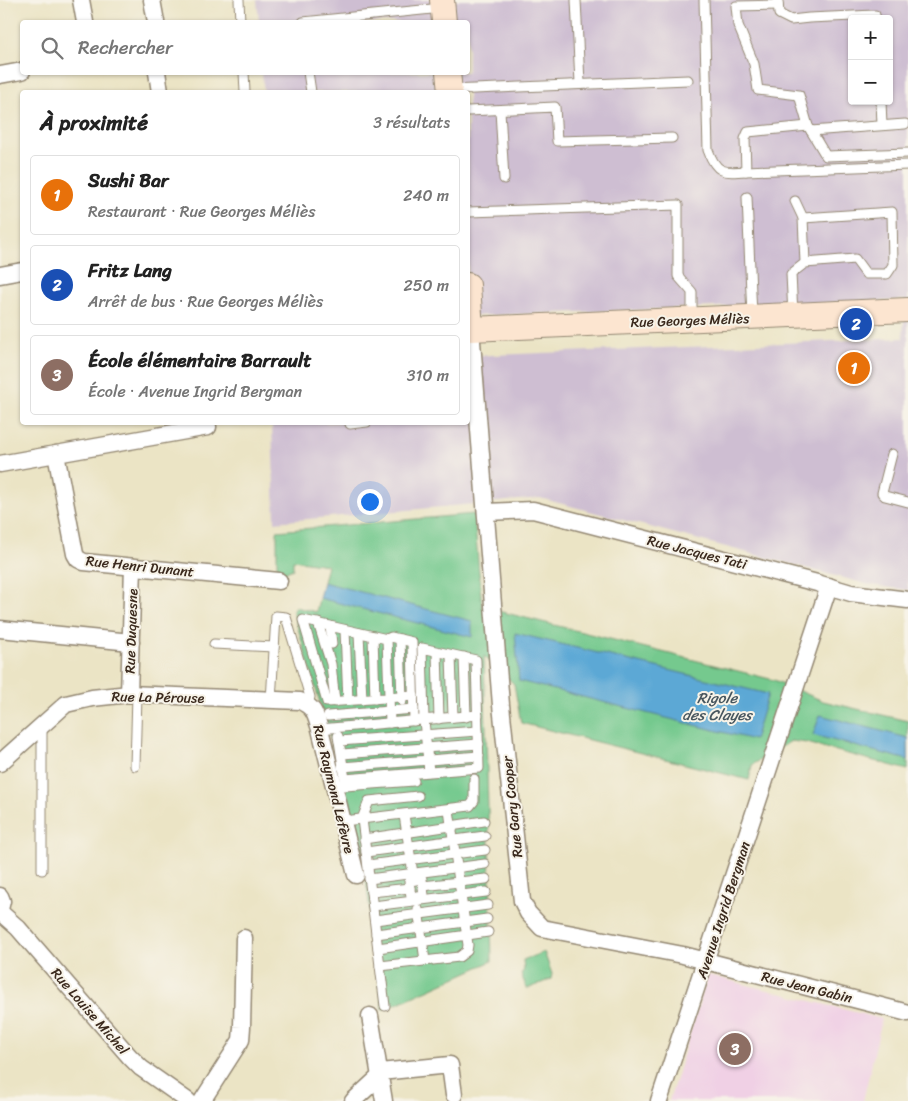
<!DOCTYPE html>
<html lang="fr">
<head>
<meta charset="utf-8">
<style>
  body { margin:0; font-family:Sriracha,sans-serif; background:#f6f6f6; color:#222 }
  .controls { position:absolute; right:15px; top:15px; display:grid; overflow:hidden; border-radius:5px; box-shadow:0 1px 4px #0004 }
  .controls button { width:45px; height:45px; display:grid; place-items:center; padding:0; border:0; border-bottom:1px solid #e0e0e0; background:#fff; color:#222; font:25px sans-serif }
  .you { position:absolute; left:369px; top:501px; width:18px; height:18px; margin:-12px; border:4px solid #fff; border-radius:50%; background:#1a73e8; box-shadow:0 0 0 8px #1a73e833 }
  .badge { display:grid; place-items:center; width:32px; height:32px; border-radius:50%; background:#ea580c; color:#fff; font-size:16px; font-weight:700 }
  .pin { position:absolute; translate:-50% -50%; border:2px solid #fff; box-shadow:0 1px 5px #0006 }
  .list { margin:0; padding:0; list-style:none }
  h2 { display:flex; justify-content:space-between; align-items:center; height:65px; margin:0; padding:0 20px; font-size:21px }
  h2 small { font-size:16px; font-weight:400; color:#767676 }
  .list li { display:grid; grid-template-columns:32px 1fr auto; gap:15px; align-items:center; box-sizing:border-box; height:80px; margin:0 10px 10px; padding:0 10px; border:1px solid #e0e0e0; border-radius:5px }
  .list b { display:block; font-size:19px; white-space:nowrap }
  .list p { margin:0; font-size:16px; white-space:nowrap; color:#767676 }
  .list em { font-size:16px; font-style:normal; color:#767676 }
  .icon { flex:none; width:28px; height:28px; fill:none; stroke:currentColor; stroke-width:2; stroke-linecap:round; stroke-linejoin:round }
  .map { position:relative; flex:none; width:908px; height:1101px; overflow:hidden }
  .search { position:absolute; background:#fff; box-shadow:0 1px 4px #0004; left:20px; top:20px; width:450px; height:55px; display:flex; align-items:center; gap:12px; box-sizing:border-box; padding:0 18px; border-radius:5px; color:#767676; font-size:19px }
  .panel { position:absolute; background:#fff; box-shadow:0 1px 4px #0004; left:20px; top:90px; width:450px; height:335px; border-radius:5px }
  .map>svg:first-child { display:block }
  .built { fill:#f0d0e5 }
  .industrial { fill:#cebed2; fill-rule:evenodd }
  .green { fill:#74c98e; stroke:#587a56 }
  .water { fill:#5ca8d5; stroke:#4c697a }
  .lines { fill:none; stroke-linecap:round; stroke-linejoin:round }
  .lane-casing { stroke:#938772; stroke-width:11 }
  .street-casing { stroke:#938772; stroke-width:19 }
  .secondary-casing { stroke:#938772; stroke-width:26 }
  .lane { stroke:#fff; stroke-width:9 }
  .street { stroke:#fff; stroke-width:16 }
  .secondary { stroke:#fce5d0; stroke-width:24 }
  .labels { text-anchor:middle; stroke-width:4; stroke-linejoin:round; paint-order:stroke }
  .street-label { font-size:14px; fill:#3b2a1e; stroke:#f7f3e8 }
  .water-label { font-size:15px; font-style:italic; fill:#47565e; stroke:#f7f3e8 }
</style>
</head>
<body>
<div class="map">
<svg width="908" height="1101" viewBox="0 0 908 1101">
  <rect width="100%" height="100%" fill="#f7f3e8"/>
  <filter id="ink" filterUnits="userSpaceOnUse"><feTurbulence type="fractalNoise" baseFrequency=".02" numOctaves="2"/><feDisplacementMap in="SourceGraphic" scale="10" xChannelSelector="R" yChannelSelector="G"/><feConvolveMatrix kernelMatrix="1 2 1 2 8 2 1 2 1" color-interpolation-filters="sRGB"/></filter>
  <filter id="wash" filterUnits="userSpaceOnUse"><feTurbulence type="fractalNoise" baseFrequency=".0096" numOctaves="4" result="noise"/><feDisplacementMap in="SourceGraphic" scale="20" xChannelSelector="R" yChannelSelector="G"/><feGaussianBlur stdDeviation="1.12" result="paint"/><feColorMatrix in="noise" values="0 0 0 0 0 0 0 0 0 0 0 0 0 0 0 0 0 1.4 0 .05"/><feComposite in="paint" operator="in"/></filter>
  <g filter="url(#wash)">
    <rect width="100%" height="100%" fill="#ebe4c5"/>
    <path class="built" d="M708 975 882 1019 863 1101H669Z"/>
    <path class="industrial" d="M257 0H908V590L870 585 540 498 275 522 272 423 468 422V356L903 338 905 300 468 316V92H264L262 73 468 72V22H259ZM852 19H889V101H852Z"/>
    <g class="green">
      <path d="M474 514 482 607 774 680 823 701 908 721V770L807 743 791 741 752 765 749 780 521 723 514 684 484 656 492 961 383 1010 363 857 353 813H348L329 734 293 611 295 607 316 612 327 565 293 560V569L277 576V531Z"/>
      <path d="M544 952 552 974 551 979 527 989 521 974 524 970 523 960Z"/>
    </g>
    <g class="water">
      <path d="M323 582 472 621V637L319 598Z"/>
      <path d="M515 633 768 694 754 740 519 681Z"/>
      <path d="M820 715 908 738V760L813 735Z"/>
    </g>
  </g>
  <g filter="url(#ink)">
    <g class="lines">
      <defs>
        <g id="lane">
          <path d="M239 0 240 22"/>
          <path d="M576 0 580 83"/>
          <path d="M704 0 708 150C716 173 723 173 746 171L908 165"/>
          <path d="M778 1 779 14 791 20 809 18 875 15 876 19"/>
          <path d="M778 5 736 6 738 25 754 64 758 90 799 95 808 126 826 156 908 153"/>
          <path d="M303 22 442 8"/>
          <path d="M244 72 245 92"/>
          <path d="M308 72 311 92"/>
          <path d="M451 90 688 80"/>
          <path d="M881 101 882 125"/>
          <path d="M500 110 504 179"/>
          <path d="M468 111 555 107 557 141 672 138"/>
          <path d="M811 131 905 124"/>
          <path d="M746 171 745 139 748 132 808 126"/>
          <path d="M747 197 752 317"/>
          <path d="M468 212 678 205V276L692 292V319"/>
          <path d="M803 218 892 212 893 265 887 274H866L855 259 805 263"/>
          <path d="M793 315 791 274 805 263 803 218 795 201"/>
          <path d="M350 424 367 422"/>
          <path d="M892 454 882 493 885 496 908 502"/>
          <path d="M318 623 331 664 335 702"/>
          <path d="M330 626 332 644"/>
          <path d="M345 630 348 701"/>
          <path d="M359 633 362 700"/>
          <path d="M373 636 375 699"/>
          <path d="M387 639 391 637 412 642 414 721"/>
          <path d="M400 639 402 701"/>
          <path d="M214 644 274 647"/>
          <path d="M437 652 439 719"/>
          <path d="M451 655 453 717"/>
          <path d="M464 657 466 717"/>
          <path d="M271 701 276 616 286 617 310 697 308 705"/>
          <path d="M328 716 414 709"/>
          <path d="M390 723 387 639 303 620 327 702C356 700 385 698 414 696"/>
          <path d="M320 729 478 715"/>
          <path d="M338 736 339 741 478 731"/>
          <path d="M339 741 345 779 479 768 476 660 422 648 424 720 429 772"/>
          <path d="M342 754 479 744"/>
          <path d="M135 766 137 695"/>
          <path d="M342 767 479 756"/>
          <path d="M345 779V786L414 781"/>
          <path d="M418 796 369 801 362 819 380 966 459 957 467 951 468 945 449 810"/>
          <path d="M404 815 414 880"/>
          <path d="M344 821 470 806 474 801V779"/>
          <path d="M364 839 484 821"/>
          <path d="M366 852 485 836"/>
          <path d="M368 865 485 850"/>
          <path d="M42 870V724"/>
          <path d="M369 879 485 864"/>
          <path d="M422 879 424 895 411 897 409 881Z"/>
          <path d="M423 886 486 879"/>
          <path d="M371 892 410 888"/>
          <path d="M373 906 486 892"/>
          <path d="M418 909 425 961"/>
          <path d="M375 920 488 905"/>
          <path d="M376 934 487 919"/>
          <path d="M378 948 488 932"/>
          <path d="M380 966 385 1006"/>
        </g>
        <g id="street">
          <path d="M81 0 85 22"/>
          <path d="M152 0 156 22"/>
          <path d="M157 72 160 92"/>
          <path d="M0 75 22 71"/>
          <path d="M0 275 22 271"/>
          <path d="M471 329 501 705 522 901 528 913 542 928 683 955 908 1013"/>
          <path d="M56 454 75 554 78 559 84 562 279 581"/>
          <path d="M0 464 208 427 207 422"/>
          <path d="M486 512 533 510 817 583 851 593 908 600"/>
          <path d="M0 629 131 642"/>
          <path d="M129 694 133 567"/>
          <path d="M0 763 66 704 92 698 129 694 300 701C315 708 315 714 320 729L356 875"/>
          <path d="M0 896 2 901 0 909"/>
          <path d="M0 912 18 928 130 1057 141 1068 188 1101"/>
          <path d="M370 1016 384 1101"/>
          <path d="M380 1072 450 1065 454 1095"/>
          <path d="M202 1101 241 1040 242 1027 244 938"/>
          <path d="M353 1101 380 1076"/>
          <path d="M659 1101 829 586"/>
        </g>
        <g id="secondary">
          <path d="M442 0 444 22"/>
          <path d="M448 72 450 92"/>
          <path d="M468 285 471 329 908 310"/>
        </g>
      </defs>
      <use href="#lane" class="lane-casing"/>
      <use href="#street" class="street-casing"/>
      <use href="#secondary" class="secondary-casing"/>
      <use href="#lane" class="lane"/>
      <use href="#street" class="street"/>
      <use href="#secondary" class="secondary"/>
    </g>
  </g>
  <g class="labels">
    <g class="street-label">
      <text transform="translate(690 320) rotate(-2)" y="5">Rue Georges Méliès</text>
      <text transform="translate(697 552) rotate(14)" y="5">Rue Jacques Tati</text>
      <text transform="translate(140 566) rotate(6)" y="5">Rue Henri Dunant</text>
      <text transform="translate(131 631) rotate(-88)" y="5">Rue Duquesne</text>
      <text transform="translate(158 697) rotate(1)" y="5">Rue La Pérouse</text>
      <text transform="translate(334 789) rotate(76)" y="5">Rue Raymond Lefèvre</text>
      <text transform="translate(512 807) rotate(-96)" y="5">Rue Gary Cooper</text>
      <text transform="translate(723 910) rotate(-72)" y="5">Avenue Ingrid Bergman</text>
      <text transform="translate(807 987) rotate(14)" y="5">Rue Jean Gabin</text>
      <text transform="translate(90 1011) rotate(49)" y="5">Rue Louise Michel</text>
    </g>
    <g class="water-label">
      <text x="717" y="703">Rigole<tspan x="717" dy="17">des Clayes</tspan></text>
    </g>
  </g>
</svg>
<div class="controls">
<button>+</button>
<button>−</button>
</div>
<div class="you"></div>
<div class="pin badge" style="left:854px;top:368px;background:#e8710a">1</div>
<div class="pin badge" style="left:856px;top:324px;background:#1a4fb4">2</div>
<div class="pin badge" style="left:735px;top:1049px;background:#8d6e63">3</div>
<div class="search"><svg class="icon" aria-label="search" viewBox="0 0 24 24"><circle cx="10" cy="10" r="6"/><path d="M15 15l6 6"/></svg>Rechercher</div>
<section class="panel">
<h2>À proximité<small>3 résultats</small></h2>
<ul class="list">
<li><span class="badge" style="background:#e8710a">1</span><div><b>Sushi Bar</b><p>Restaurant · Rue Georges Méliès</p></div><em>240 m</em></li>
<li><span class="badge" style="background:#1a4fb4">2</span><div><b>Fritz Lang</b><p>Arrêt de bus · Rue Georges Méliès</p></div><em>250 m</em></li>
<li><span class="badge" style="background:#8d6e63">3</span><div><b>École élémentaire Barrault</b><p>École · Avenue Ingrid Bergman</p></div><em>310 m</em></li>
</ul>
</section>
</div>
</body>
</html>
